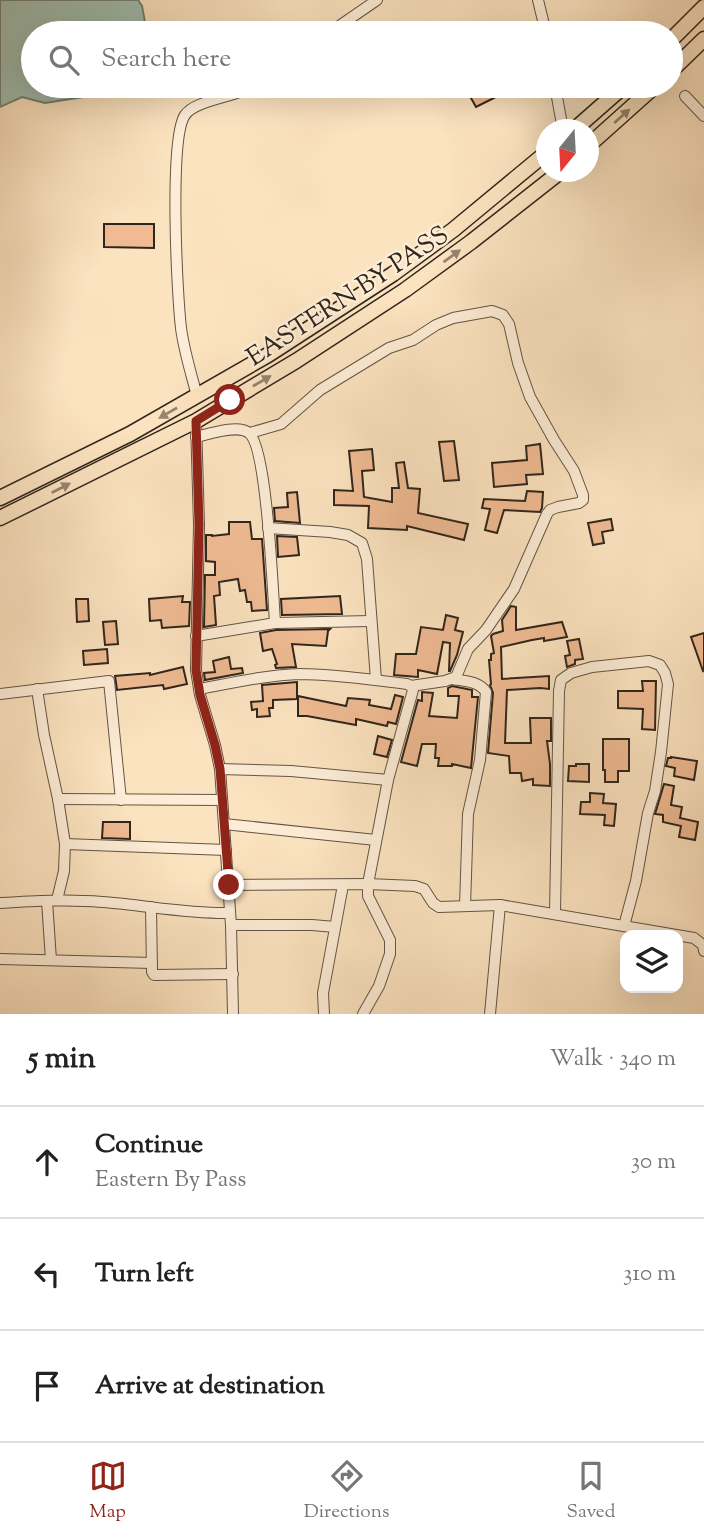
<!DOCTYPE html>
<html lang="en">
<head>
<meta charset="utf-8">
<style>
  body { margin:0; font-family:"Sorts Mill Goudy",serif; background:#f6f6f6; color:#222 }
  .controls { position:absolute; right:21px; bottom:21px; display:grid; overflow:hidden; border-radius:14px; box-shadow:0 7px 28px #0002 }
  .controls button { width:63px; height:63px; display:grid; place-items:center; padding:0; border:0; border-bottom:2px solid #e0e0e0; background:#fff; color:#222; font:35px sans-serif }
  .compass { position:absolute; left:536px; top:119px; width:63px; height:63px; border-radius:50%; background:#fff; box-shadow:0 7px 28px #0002; rotate:198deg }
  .stop { position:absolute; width:21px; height:21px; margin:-16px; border:5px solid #8f2418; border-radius:50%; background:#fff }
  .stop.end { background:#8f2418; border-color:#fff; box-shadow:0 2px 7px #0008 }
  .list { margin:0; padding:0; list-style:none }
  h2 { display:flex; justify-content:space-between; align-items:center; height:91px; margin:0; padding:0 28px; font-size:30px }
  h2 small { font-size:23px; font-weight:400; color:#767676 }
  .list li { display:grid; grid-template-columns:46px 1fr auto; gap:21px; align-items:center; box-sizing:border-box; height:112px; padding:0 28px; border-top:2px solid #e0e0e0 }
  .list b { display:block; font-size:26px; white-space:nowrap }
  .list p { margin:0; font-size:23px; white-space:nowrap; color:#767676 }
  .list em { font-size:23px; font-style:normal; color:#767676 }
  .icon { flex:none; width:38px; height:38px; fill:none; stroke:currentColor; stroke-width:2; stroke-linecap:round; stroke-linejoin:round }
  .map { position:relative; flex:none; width:704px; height:1014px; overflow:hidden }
  .search { position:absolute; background:#fff; box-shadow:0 7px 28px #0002; left:21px; right:21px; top:21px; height:77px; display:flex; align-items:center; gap:18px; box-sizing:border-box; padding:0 24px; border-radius:38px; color:#767676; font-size:26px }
  .sheet { height:427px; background:#fff }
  nav { display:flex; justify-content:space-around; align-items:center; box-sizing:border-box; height:98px; border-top:2px solid #e0e0e0; background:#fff; font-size:19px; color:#767676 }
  nav a { display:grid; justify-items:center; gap:4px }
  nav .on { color:#8f2418 }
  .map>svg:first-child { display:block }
  .water { fill:#a0beaf; stroke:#738174; stroke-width:2 }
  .building { fill:#f0bb93; stroke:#30251c; stroke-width:2 }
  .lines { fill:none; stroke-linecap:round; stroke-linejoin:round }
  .street-casing { stroke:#635445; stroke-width:12 }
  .primary-casing { stroke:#30251c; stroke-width:17 }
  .street { stroke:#fdedd6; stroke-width:10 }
  .primary { stroke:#fce3c0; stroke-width:14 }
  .oneway { fill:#96846e }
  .route { stroke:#8f2418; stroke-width:9 }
  .labels { text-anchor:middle; stroke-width:5; stroke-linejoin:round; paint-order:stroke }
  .street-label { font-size:26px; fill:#30251c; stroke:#fdedd6 }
</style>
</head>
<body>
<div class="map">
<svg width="704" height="1014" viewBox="0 0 704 1014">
  <rect width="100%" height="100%" fill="#fce3c0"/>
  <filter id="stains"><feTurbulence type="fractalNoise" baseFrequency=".00286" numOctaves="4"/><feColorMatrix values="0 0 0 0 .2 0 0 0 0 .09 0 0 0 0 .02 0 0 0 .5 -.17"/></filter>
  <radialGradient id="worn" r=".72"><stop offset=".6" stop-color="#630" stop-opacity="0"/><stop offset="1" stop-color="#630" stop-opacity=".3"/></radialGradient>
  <path class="water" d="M0 0H138L142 6 147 33H33V86H112L96 95 45 103 22 97 0 107Z"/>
  <g class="building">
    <path d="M477 86H488L494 98 476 107 467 91Z"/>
    <path d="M104 224H154V248L104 247Z"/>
    <path d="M454 441 459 480 444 481 439 442Z"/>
    <path d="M540 444 543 474 526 475 527 484 494 487 492 463 527 460 526 446Z"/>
    <path d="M372 449 374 470 362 471 364 497 392 502V488H399L396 463 404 462 408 488 420 489 418 513 468 524 464 540 407 526V530L368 528 369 506 334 505V490L353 491 349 451Z"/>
    <path d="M527 491 543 492 542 508 540 512 504 510 497 533 485 530 490 509 482 508 484 499 525 501Z"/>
    <path d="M297 492 300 523 275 521 274 508 288 507 287 493Z"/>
    <path d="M611 519 613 530 602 532 604 543 593 545 588 523Z"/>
    <path d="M229 522H250L252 539H262L267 610 252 611 251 602H247L245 590 240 591 238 579 219 582 220 595 214 596 216 625 204 627 205 575H215V562L206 561V535H212V536L229 534Z"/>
    <path d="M277 536 297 537 299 555 278 557Z"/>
    <path d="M183 596 182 602H190L189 626 162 628 161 620 150 621 149 599Z"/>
    <path d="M340 596 342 614 282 615 281 599Z"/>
    <path d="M76 599H88L89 621 77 622Z"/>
    <path d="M511 606 516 607V630L562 622 567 637 544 641V638L532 640 501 647 502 679 549 676V689L540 688 507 690 505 743H531L530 718H551V741H547L550 764V786L533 785V779L522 781 521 773H510L509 756 488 753 493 693 490 685 491 684 489 660H491V654L494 653 491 636 493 634 503 631 502 620Z"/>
    <path d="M446 615 458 618 455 630 463 632 457 655 450 671H449L450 643 443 642 437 674 418 670V677L394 675 396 654H416L421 627 443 630Z"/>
    <path d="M116 621 118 644 105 645 103 622Z"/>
    <path d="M330 629 328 631 326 646 292 644 296 667 276 668 275 665 277 664 272 649 263 651 260 633 276 630Z"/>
    <path d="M704 633V670L703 671 691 637Z"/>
    <path d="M579 639 583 659 575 660V664L567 667 565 656 570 655 567 641Z"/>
    <path d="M107 649 108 663 84 665 83 651Z"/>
    <path d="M229 657 231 669 242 668 243 673 205 680 204 673 215 672 213 661Z"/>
    <path d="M183 667 187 684 164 689 163 685 117 690 115 676 150 673V675Z"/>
    <path d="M642 681H656L655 730 642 729 643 709 618 708V691H643Z"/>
    <path d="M297 682V699L273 700V708H269L270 716 257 717V709L252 710 251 702 263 701 262 685Z"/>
    <path d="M452 686 472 690V697H478L471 768 452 764V766H438L439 758H435L436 744H422L417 766 401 762 418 700 422 701V692L433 693 429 716 457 718 459 696H448V688Z"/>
    <path d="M395 695 403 697 396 724 388 722 387 726 356 719V725L307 716H298V696L346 706 348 698 360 699 370 700 369 705 391 709Z"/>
    <path d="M378 736 392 740 387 757 374 754Z"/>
    <path d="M603 739H629V771H618V782H605V770H603Z"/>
    <path d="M671 757 697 761 694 780 674 776 675 768 666 766 668 758H671Z"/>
    <path d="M576 764H589V782L568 781 569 766H576Z"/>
    <path d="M664 784 674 786 671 805 682 807 680 818 698 822 695 840 679 837 681 826 663 822V815L655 814Z"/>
    <path d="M590 793 604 794 603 803 616 804 614 826 604 825 605 815 580 814 581 802H590Z"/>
    <path d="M103 822H130V839L102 838Z"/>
  </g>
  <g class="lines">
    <defs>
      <g id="street">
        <path d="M538 0 546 33"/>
        <path d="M329 33 377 0"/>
        <path d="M555 86 563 130"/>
        <path d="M685 96 704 116"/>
        <path d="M197 396C191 373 184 351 181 328 177 294 169 138 185 115 195 100 236 97 253 86"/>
        <path d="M196 421 199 525 196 670 200 695 215 745 220 769 231 925 233 1014"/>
        <path d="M250 433 281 424 320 390 389 348 413 340 436 325 453 318 492 311 503 315 509 324 518 363 530 397 554 440 574 471 583 495V500L579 503 558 507 550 510 547 514 514 589 486 630 468 649 456 677 445 681 411 686"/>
        <path d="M196 437C209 434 238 424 249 433 267 447 273 593 275 623"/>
        <path d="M268 528 330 532 348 535 362 543 367 559 376 680"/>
        <path d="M196 636 275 623 371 621"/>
        <path d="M452 679C464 681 479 681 486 692L480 760 468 814 465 906"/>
        <path d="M37 689 44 735 58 799 65 844 64 871 57 900"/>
        <path d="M199 689C232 683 266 675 300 674 336 674 372 680 407 684L411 686 413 690 388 780 368 884V896L390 940V954L379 986 363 1014"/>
        <path d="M0 694 109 681 121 800"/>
        <path d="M220 769 291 771 388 780"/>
        <path d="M58 799 222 800"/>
        <path d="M224 824 376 840"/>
        <path d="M65 844 226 850"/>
        <path d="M229 885 368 884 415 886 424 889 433 903 439 907 500 905 694 938 703 945 704 951"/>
        <path d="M47 901 51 960"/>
        <path d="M0 903C34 901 68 899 102 902 145 905 187 914 230 913"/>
        <path d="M151 907 152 972 154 975 233 974"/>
        <path d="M555 913 559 691 561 680 571 673 592 667 649 661 660 665 665 673 668 684 661 752 655 791 648 813 636 881 624 926"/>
        <path d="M231 925H312L335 927"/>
        <path d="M0 959 152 963"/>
        <path d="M324 1014 323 993 343 885"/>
        <path d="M490 1014 500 905"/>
      </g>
      <g id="primary">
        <path d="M671 40 704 7"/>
        <path d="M671 71 704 39"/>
        <path d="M574 130 624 86"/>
        <path d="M588 146 655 86"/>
        <path d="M0 498 130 434 268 355 393 274 453 230 546 153"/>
        <path d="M0 518 196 421 296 361 405 290 471 242 560 172"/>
      </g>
    </defs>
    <use href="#street" class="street-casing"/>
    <use href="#primary" class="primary-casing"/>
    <use href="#street" class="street"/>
    <use href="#primary" class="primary"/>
  </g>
  <defs><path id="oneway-solid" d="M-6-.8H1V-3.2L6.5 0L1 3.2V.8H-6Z" transform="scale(1.75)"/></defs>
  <g class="oneway">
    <use href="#oneway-solid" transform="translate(622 116) rotate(-42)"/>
    <use href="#oneway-solid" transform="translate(452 256) rotate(-36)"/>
    <use href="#oneway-solid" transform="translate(262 381) rotate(-30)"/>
    <use href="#oneway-solid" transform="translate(168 413) rotate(150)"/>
    <use href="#oneway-solid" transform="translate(61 488) rotate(-27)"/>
  </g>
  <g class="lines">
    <path class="route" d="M229 885 220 769 215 745 200 695 196 670 199 525 196 421 230 400"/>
  </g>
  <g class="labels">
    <g class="street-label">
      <text transform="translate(347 295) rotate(-33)" y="9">EASTERN BY PASS</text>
    </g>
  </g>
  <rect width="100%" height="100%" filter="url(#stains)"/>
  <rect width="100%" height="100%" fill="url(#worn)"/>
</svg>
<div class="controls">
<button><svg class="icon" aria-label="layers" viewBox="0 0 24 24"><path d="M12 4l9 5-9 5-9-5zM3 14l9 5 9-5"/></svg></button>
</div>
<svg class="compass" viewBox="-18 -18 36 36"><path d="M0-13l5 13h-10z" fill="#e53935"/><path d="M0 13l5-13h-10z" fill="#767676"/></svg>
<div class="stop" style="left:230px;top:400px"></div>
<div class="stop end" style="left:229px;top:885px"></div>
<div class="search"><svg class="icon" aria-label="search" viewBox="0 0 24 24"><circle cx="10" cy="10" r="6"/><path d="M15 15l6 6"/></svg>Search here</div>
</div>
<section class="sheet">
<h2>5 min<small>Walk · 340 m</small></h2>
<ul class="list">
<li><svg class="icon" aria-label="ahead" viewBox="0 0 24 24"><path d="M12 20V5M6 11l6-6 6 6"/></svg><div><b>Continue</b><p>Eastern By Pass</p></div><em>30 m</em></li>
<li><svg class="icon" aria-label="left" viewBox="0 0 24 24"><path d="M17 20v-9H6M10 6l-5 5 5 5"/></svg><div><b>Turn left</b></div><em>310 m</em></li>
<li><svg class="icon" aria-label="arrive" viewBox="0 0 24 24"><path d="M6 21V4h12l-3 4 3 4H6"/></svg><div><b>Arrive at destination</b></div></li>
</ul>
</section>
<nav>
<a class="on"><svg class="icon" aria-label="map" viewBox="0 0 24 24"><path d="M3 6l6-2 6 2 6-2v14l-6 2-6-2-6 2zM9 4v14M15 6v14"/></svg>Map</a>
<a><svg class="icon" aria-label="directions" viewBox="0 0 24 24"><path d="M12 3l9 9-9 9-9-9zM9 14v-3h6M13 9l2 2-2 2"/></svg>Directions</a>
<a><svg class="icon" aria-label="saved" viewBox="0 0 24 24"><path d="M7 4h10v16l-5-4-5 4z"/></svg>Saved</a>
</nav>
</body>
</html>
